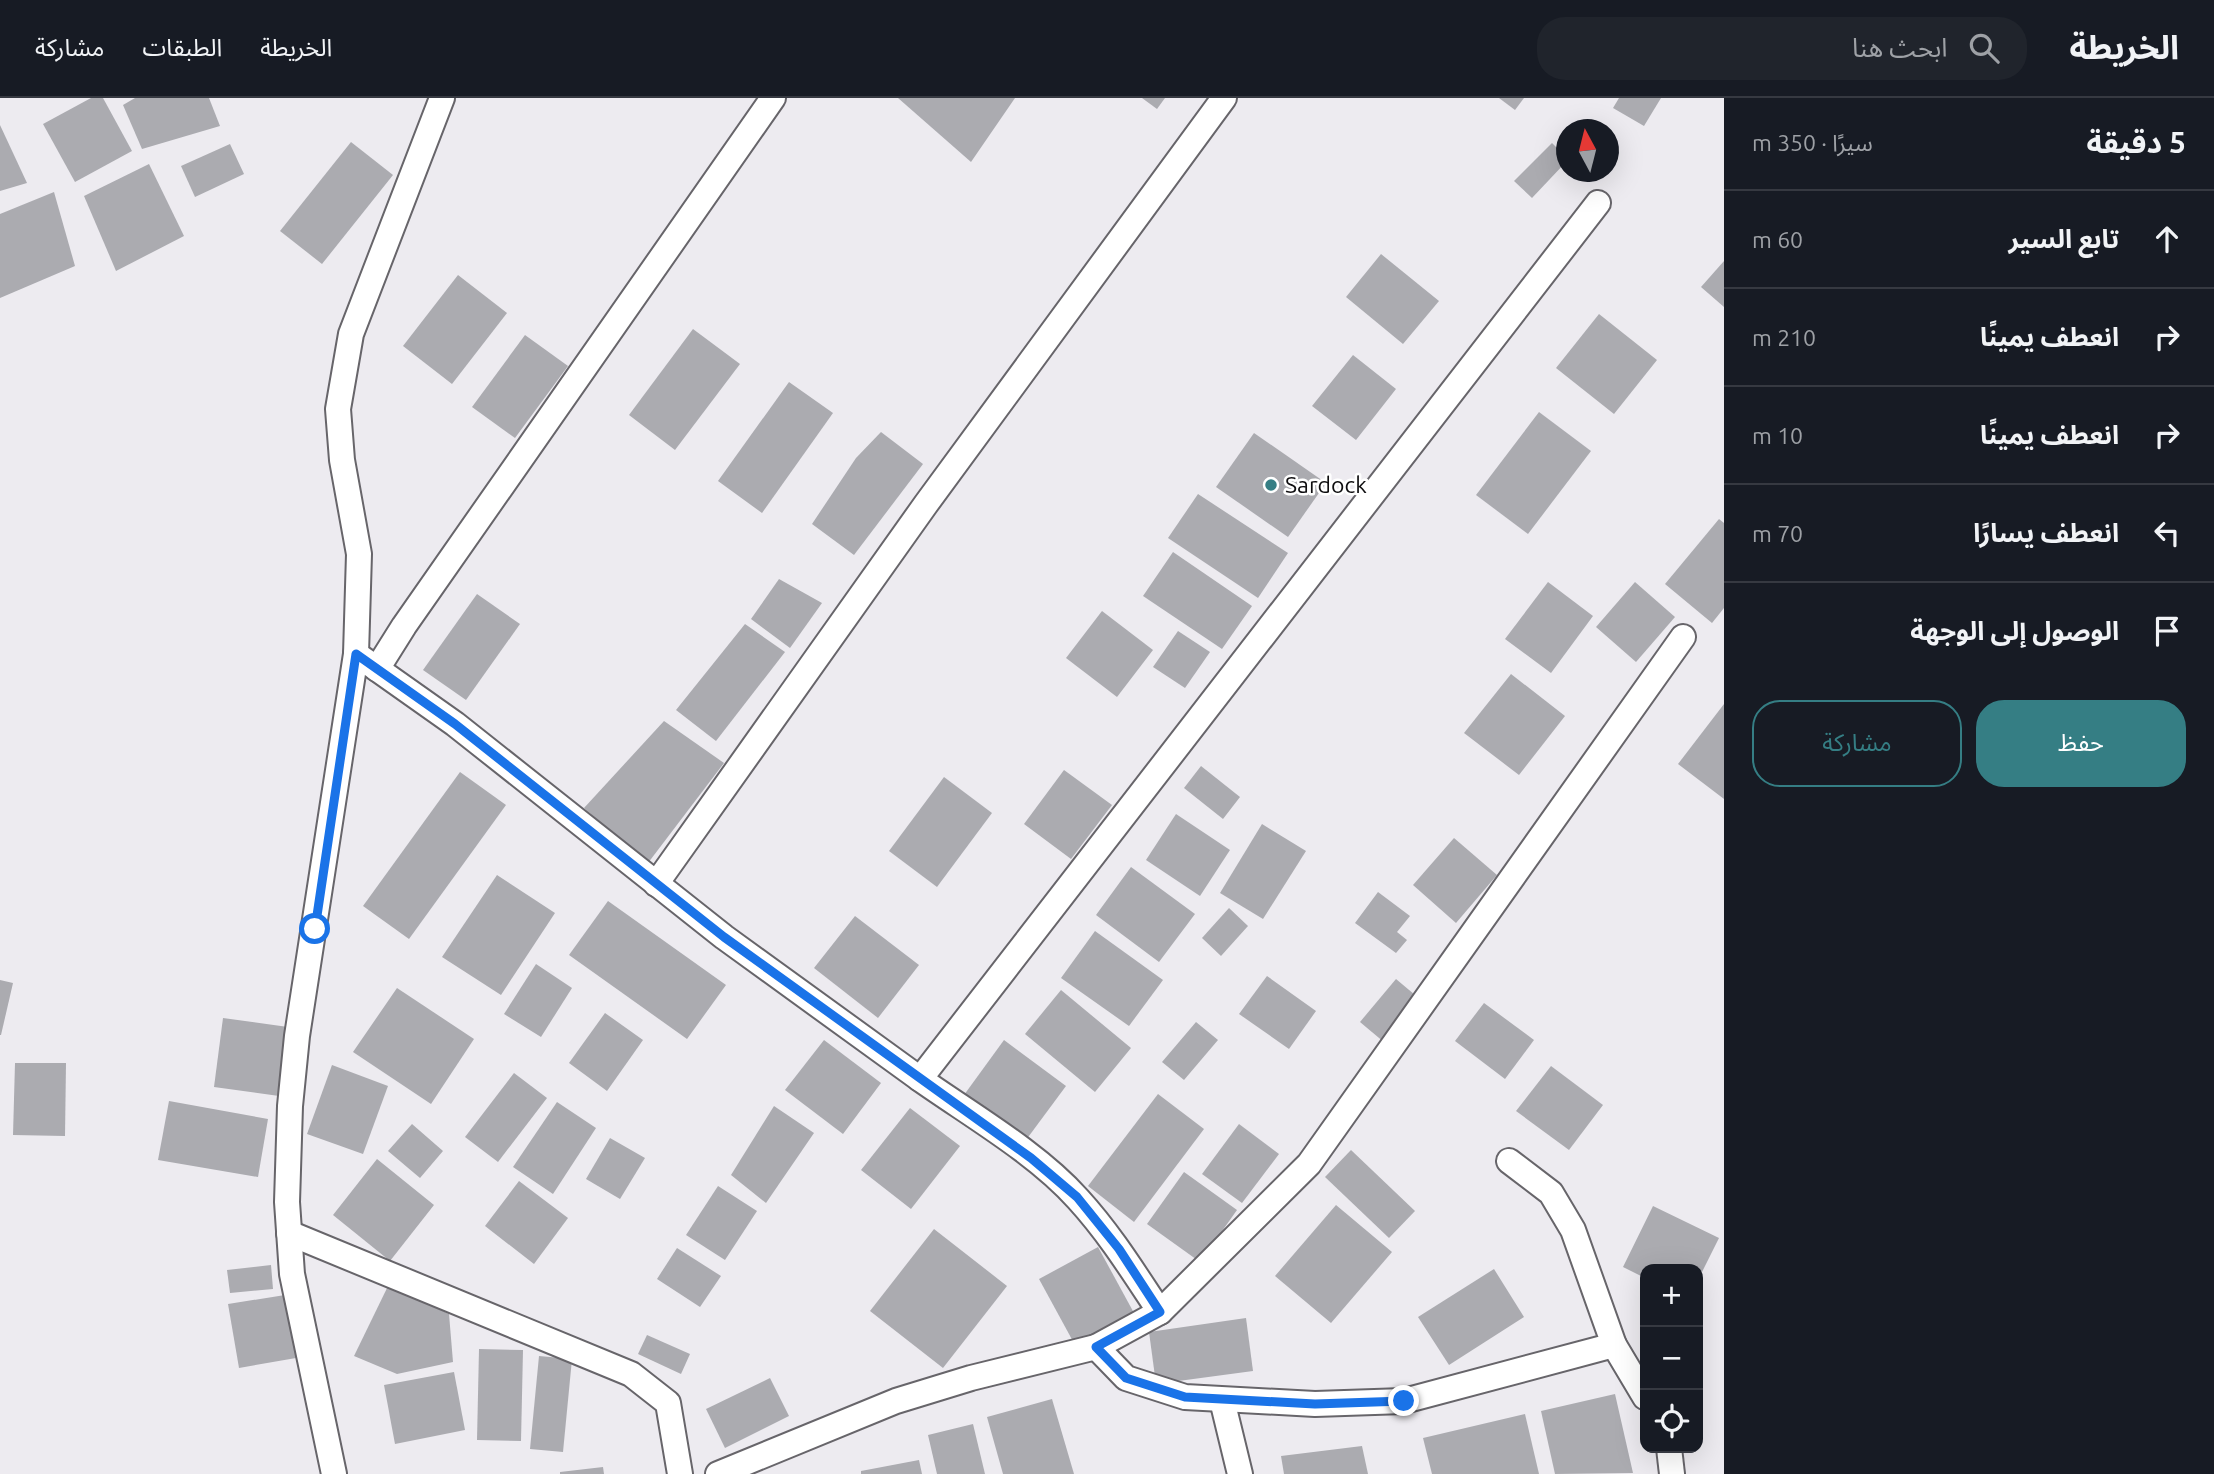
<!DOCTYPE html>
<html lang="ar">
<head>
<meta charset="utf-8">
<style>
  body { margin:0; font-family:Ubuntu,"Noto Sans Arabic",sans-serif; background:#20242c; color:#f1f3f6; direction:rtl }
  .controls { position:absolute; right:21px; bottom:21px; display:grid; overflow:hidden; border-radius:14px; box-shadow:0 7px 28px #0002 }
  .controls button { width:63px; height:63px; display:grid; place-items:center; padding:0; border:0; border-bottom:2px solid #363941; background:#171b24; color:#f1f3f6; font:35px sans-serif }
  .compass { position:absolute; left:1556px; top:21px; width:63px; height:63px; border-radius:50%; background:#171b24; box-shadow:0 7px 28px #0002; rotate:353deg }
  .stop { position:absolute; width:21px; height:21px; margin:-16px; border:5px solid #1a73e8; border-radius:50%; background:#fff }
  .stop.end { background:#1a73e8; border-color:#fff; box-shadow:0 2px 7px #0008 }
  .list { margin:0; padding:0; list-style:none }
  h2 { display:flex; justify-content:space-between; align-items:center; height:91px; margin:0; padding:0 28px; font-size:30px }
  h2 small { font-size:23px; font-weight:400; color:#9ea1a6 }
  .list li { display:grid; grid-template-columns:46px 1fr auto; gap:21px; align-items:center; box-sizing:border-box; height:98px; padding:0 28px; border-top:2px solid #363941 }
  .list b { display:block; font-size:26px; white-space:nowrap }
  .list em { font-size:23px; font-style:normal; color:#9ea1a6 }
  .actions { display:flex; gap:14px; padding:21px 28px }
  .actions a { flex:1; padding:16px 0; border:2px solid #357e84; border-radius:28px; text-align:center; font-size:24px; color:#357e84 }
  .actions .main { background:#357e84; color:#fff }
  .icon { flex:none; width:38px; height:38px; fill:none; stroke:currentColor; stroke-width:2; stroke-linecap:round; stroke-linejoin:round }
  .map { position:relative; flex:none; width:1724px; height:1376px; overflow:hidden; direction:ltr }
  header { display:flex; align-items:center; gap:42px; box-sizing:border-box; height:98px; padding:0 35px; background:#171b24; border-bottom:2px solid #363941 }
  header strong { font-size:33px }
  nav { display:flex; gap:38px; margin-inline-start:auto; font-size:24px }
  .search { width:490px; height:63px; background:#20242c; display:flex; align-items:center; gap:18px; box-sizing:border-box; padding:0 24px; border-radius:28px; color:#9ea1a6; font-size:26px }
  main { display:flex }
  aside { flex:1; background:#171b24 }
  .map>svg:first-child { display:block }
  .building { fill:#ababb0 }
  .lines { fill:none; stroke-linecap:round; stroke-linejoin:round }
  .street-casing { stroke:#67656a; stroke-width:28 }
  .street { stroke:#fff; stroke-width:24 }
  .route { stroke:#1a73e8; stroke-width:9 }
  .poi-dot { fill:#357e84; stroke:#fff; stroke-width:2.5 }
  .labels { text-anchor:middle; stroke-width:5; stroke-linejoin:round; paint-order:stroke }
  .poi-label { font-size:23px; fill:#0e0d0f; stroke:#fff; text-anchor:start }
</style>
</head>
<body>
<header>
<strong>الخريطة</strong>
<div class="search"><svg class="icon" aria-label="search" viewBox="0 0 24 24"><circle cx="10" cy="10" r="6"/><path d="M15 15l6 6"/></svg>ابحث هنا</div>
<nav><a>الخريطة</a><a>الطبقات</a><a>مشاركة</a></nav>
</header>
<main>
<aside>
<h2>5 دقيقة<small>سيرًا · 350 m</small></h2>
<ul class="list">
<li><svg class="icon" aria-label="ahead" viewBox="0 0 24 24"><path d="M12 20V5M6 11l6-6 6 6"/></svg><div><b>تابع السير</b></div><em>60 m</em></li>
<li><svg class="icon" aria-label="right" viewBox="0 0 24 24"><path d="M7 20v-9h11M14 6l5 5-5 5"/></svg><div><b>انعطف يمينًا</b></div><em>210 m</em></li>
<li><svg class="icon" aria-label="right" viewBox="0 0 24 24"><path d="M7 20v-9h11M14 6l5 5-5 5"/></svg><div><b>انعطف يمينًا</b></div><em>10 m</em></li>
<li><svg class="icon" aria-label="left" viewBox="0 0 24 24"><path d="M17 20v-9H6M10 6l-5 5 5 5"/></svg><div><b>انعطف يسارًا</b></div><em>70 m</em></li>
<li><svg class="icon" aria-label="arrive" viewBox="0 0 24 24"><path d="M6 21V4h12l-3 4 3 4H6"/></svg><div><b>الوصول إلى الوجهة</b></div></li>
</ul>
<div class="actions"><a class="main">حفظ</a><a>مشاركة</a></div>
</aside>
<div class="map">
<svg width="1724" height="1376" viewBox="0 0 1724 1376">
  <rect width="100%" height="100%" fill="#edebf0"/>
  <g class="building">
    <path d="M91 0H103L132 53 75 84 43 26Z"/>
    <path d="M135 0H209L220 28 142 51 123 7Z"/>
    <path d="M898 0H1015L971 64Z"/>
    <path d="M1142 0H1165L1157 11Z"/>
    <path d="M1499 0H1524L1515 12Z"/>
    <path d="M1619 0H1661L1644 28 1613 10Z"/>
    <path d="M0 27 27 85 0 93Z"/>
    <path d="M351 44 393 77 322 166 280 133Z"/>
    <path d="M1552 45 1566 59V64L1532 100 1514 83Z"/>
    <path d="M230 46 244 76 195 99 181 68Z"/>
    <path d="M149 66 184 138 116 173 84 98Z"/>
    <path d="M54 94 75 168 0 200V116Z"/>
    <path d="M1381 156 1439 203 1403 246 1346 199Z"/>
    <path d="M1724 163V209L1701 189Z"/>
    <path d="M458 177 507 215 452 286 403 248Z"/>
    <path d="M1599 216 1657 262 1614 316 1556 270Z"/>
    <path d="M693 231 740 266 675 352 629 317Z"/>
    <path d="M525 237 568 268 515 340 472 309Z"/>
    <path d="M1353 257 1396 291 1356 342 1312 308Z"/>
    <path d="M789 284 833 315 762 415 718 383Z"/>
    <path d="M1539 314 1591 353 1528 436 1476 397Z"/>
    <path d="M881 334 923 366 854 457 812 426 856 360Z"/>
    <path d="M1254 335 1326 385 1288 439 1216 389Z"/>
    <path d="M1198 396 1288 455 1258 500 1168 440Z"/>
    <path d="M1719 421 1724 425V510L1712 525 1665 486Z"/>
    <path d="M1173 454 1252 508 1222 551 1143 498Z"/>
    <path d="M779 481 822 505 790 550 751 521Z"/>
    <path d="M1548 484 1593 518 1551 575 1505 541Z"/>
    <path d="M1635 484 1675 519 1636 564 1596 529Z"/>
    <path d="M477 496 520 526 466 602 423 572Z"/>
    <path d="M1102 513 1153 552 1117 599 1066 560Z"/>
    <path d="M745 526 785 554 716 643 676 612Z"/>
    <path d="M1178 533 1210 554 1185 590 1153 569Z"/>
    <path d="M1511 576 1565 618 1519 677 1464 635Z"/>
    <path d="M1724 606V701L1678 666Z"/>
    <path d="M664 623 724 665 648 765 584 710Z"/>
    <path d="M1201 668 1240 699 1223 721 1184 690Z"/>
    <path d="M1064 672 1112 707 1071 761 1024 726Z"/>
    <path d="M460 674 506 707 409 841 363 808Z"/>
    <path d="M944 679 992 715 937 789 889 753Z"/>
    <path d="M1176 716 1230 752 1200 798 1146 762Z"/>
    <path d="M1262 726 1306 753 1263 821 1220 795Z"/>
    <path d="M1454 740 1497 777 1456 825 1413 787Z"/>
    <path d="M1131 769 1195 816 1159 864 1096 817Z"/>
    <path d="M497 777 555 815 501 897 442 859Z"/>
    <path d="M1378 794 1410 818 1397 834 1407 842 1396 855 1355 825Z"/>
    <path d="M608 803 726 887 687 941 569 857Z"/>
    <path d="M1229 810 1248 828 1221 858 1202 840Z"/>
    <path d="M855 818 919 867 878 920 814 870Z"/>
    <path d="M1095 833 1163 882 1129 928 1061 880Z"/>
    <path d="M536 866 572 890 541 939 504 916Z"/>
    <path d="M1267 878 1316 913 1289 951 1239 916Z"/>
    <path d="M1396 881 1421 902 1385 945 1360 924Z"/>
    <path d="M0 882 13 885 1 937H0Z"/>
    <path d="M397 890 474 941 431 1006 353 954Z"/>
    <path d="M1061 892 1131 950 1095 994 1025 936Z"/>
    <path d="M1484 905 1534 942 1505 981 1455 943Z"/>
    <path d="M605 915 643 942 607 993 569 965Z"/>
    <path d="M223 920 288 929 279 998 214 989Z"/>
    <path d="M1196 924 1218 942 1184 982 1162 964Z"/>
    <path d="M824 942 881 985 843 1036 785 992Z"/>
    <path d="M1004 942 1066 988 1026 1042 964 997Z"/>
    <path d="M15 965H66L65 1038 13 1037Z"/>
    <path d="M332 967 388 988 363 1056 307 1036Z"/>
    <path d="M1551 968 1603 1007 1569 1052 1516 1013Z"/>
    <path d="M514 975 547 1000 498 1064 465 1039Z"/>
    <path d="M1158 996 1204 1031 1134 1124 1088 1088Z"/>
    <path d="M169 1003 268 1021 258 1079 158 1062Z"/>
    <path d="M557 1004 596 1030 553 1096 513 1069Z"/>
    <path d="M774 1008 814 1035 766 1105 731 1077Z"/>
    <path d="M910 1010 960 1048 911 1111 861 1072Z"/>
    <path d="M412 1026 443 1053 420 1080 388 1053Z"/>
    <path d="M1239 1026 1279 1056 1242 1105 1202 1076Z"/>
    <path d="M610 1040 645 1060 620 1101 586 1081Z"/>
    <path d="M1351 1052 1415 1113 1389 1140 1325 1079Z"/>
    <path d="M377 1061 434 1107 390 1163 333 1117Z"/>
    <path d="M1184 1074 1237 1112 1200 1164 1147 1126Z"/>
    <path d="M519 1083 568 1120 534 1166 485 1128Z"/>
    <path d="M718 1088 757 1113 725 1162 686 1137Z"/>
    <path d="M1336 1107 1392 1154 1331 1225 1275 1178Z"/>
    <path d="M1653 1108 1719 1140 1698 1182V1171H1645V1180L1623 1169Z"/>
    <path d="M934 1131 1007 1188 943 1270 870 1213Z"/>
    <path d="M1098 1149 1134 1215 1075 1247 1039 1181Z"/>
    <path d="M677 1150 721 1178 700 1209 657 1181Z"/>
    <path d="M271 1167 273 1191 230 1195 227 1172Z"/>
    <path d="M1494 1171 1524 1219 1449 1267 1418 1219Z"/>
    <path d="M389 1186 449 1216 453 1264 397 1276 354 1258Z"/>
    <path d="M285 1197 296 1260 239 1270 228 1206Z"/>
    <path d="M1246 1220 1253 1273 1156 1286 1149 1234Z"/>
    <path d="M647 1237 690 1256 681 1276 638 1256Z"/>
    <path d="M479 1251 523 1252 521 1343 477 1342Z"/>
    <path d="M539 1258 572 1261 563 1354 530 1351Z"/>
    <path d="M454 1274 465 1332 395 1346 384 1287Z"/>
    <path d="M770 1280 789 1318 725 1350 706 1311Z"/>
    <path d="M1615 1296 1633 1375 1555 1376 1541 1313Z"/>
    <path d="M1052 1301 1074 1376H1003L987 1319Z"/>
    <path d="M1525 1316 1539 1376H1432L1423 1340Z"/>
    <path d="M973 1326 985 1376H937L928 1337Z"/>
    <path d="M1362 1348 1368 1376H1284L1281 1358Z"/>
    <path d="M919 1362 922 1376H861V1373Z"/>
    <path d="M603 1369 604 1376H560V1374Z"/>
  </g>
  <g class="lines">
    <defs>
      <g id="street">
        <path d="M442 0 351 236 338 311 342 362 359 456 356 556 455 626 724 839 920 981 1598 105"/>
        <path d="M377 571 404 528 773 0"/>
        <path d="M656 786 926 406 1224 0"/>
        <path d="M920 981C971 1017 1037 1055 1078 1101 1110 1136 1134 1175 1160 1214"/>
        <path d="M1509 1063 1551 1095 1573 1132 1614 1247 1404 1303 1315 1306 1185 1299 1126 1280 1096 1249 1160 1214 1309 1066 1683 539"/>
        <path d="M289 1135 631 1276 668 1305 680 1376"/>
        <path d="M1614 1247 1645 1299"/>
        <path d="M1222 1302 1240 1376"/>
        <path d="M1669 1350 1672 1376"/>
        <path d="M334 1376 292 1176 287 1104 290 1008 297 938 356 556"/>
        <path d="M718 1376 896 1303 971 1280 1096 1249"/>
      </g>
    </defs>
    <use href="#street" class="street-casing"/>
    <use href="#street" class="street"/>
  </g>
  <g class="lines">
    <path class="route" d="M315 831 356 556 455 626 724 839 1031 1060 1077 1099 1119 1151 1160 1214 1096 1249 1126 1280 1185 1299 1315 1306 1404 1303"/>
  </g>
  <circle class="poi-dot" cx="1271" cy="387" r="7"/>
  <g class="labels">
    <g class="poi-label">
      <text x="1285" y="395">Sardock</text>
    </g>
  </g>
</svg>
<div class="controls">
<button>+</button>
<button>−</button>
<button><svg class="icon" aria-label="locate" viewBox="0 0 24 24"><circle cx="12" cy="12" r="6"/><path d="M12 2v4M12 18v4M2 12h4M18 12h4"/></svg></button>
</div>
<svg class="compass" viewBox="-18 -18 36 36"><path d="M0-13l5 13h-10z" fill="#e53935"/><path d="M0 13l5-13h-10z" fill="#9ea1a6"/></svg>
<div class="stop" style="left:315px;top:831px"></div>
<div class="stop end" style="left:1404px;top:1303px"></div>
</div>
</main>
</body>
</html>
